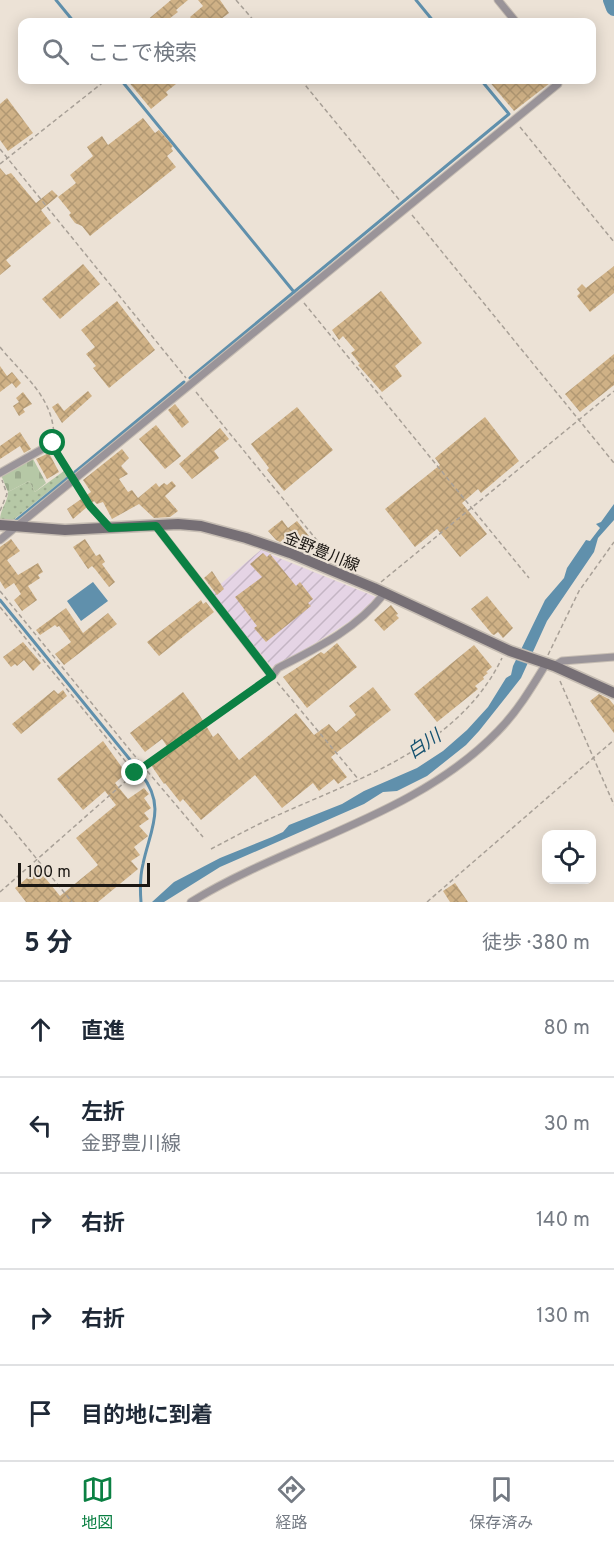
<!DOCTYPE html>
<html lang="ja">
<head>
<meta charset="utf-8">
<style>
  body { margin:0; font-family:Overpass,"Noto Sans JP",sans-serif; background:#f2f2f3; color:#1f2937 }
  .controls { position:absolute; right:18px; bottom:18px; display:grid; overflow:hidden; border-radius:12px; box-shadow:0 3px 15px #0003 }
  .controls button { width:54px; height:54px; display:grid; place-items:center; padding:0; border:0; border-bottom:2px solid #e0e1e3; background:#fff; color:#1f2937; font:30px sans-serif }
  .scale { position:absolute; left:18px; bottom:15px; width:132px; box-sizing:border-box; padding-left:6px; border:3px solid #1b1713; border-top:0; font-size:16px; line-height:21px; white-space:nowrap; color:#1b1713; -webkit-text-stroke:4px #ece2d6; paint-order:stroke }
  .stop { position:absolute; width:18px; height:18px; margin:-14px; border:4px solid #0b8043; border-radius:50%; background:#fff }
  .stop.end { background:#0b8043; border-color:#fff; box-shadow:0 2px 6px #0008 }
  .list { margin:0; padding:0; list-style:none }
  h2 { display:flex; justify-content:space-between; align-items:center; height:78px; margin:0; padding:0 24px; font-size:26px }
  h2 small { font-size:20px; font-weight:400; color:#747a83 }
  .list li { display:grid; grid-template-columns:39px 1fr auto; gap:18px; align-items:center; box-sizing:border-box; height:96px; padding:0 24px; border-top:2px solid #e0e1e3 }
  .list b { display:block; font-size:22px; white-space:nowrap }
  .list p { margin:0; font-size:20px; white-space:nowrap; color:#747a83 }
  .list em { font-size:20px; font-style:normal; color:#747a83 }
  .icon { flex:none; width:33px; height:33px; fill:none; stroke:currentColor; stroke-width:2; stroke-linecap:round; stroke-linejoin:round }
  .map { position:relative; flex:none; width:614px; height:902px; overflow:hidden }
  .search { position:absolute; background:#fff; box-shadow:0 3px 15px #0003; left:18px; right:18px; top:18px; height:66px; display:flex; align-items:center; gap:15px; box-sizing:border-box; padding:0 21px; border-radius:12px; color:#747a83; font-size:22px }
  .sheet { height:558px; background:#fff }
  nav { display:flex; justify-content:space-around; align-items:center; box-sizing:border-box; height:84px; border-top:2px solid #e0e1e3; background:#fff; font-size:16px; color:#747a83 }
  nav a { display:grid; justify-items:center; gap:3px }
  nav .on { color:#0b8043 }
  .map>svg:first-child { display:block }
  .industrial { fill:url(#industrial-furrows) }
  .grass { fill:url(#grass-dots) }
  .cemetery { fill:url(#cemetery-stones) }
  .water { fill:#6090ac }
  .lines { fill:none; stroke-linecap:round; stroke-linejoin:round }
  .stream { stroke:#6090ac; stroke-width:3 }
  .river { stroke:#6090ac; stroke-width:16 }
  .building { fill:url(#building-cross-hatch) }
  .street-casing { stroke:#c6bdb3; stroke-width:9 }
  .secondary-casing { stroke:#c6bdb3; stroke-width:13 }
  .path { stroke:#a8a097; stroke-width:1.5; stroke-dasharray:4.5 3; stroke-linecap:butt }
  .street { stroke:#9a9499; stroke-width:7 }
  .secondary { stroke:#766f75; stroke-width:10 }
  .route { stroke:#0b8043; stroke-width:8 }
  .labels { text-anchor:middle; stroke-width:4.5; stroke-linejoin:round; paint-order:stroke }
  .street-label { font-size:16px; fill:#1b1713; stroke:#ece2d6 }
  .water-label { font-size:18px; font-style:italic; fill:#165270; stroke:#ece2d6 }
</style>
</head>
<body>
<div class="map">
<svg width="614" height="902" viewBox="0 0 614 902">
  <defs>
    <pattern id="industrial-furrows" width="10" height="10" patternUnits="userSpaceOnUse" patternTransform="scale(1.5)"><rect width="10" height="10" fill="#e5d4e5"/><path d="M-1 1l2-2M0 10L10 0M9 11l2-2" fill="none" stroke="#c4b5c4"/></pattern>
    <pattern id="grass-dots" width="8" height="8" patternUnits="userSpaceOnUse" patternTransform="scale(1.5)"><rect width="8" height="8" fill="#b6c8a6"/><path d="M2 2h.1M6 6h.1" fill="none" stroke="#9cab8e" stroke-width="1.8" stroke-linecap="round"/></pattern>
    <pattern id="cemetery-stones" width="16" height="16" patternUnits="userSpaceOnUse" patternTransform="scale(1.5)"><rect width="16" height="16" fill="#b6c8a6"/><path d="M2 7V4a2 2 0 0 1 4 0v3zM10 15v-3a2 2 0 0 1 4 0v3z" fill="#9cab8e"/></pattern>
    <pattern id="building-cross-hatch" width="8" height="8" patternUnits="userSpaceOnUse" patternTransform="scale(1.5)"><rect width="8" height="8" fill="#cfb186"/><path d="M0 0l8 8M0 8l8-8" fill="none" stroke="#b19873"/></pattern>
  </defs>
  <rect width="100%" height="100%" fill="#ece2d6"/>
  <path class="industrial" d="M262 549 274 556 376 597 363 612 355 618 301 652 272 667 210 593Z"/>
  <path class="grass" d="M64 471 68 476 12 521 0 520C0 509 8 502 8 492L29 481 35 492Z"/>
  <path class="cemetery" d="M32 457 46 483 35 492 29 481 8 492 1 475Z"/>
  <g class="water">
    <path d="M614 504V520L598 538 594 552 547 621 521 678 479 731 466 745 427 776 397 791 383 792 364 804 220 867 164 902H152L174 882 220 858 272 837 283 832 289 825 342 804 364 791 417 768 443 751 467 730 488 707 506 678 511 675 513 666 545 600 564 578 567 568 586 540 590 541 600 528 596 524 601 522Z"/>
    <path d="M93 582 108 601 81 621 67 601Z"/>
  </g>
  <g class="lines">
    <g class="stream">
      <path d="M56 0 74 22"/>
      <path d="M416 0 434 22"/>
      <path d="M121 80 294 292"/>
      <path d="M190 378 509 114 481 80"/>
      <path d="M75 472 184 382"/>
      <path d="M14 522 69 477"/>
      <path d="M0 600 136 767"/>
      <path d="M141 774C167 806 150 830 143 864 140 876 140 889 141 902"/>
    </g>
    <path class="river" d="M611 0 614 8"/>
  </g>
  <g class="building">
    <path d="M171 0H188L176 10 178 12 165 22H145Z"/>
    <path d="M198 0H220L229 13 217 22H194L190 17 203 6Z"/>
    <path d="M127 80H181L166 92 168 95 151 109Z"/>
    <path d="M488 80H547L550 83 514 111Z"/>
    <path d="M7 98 33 133 8 151 0 140V104Z"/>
    <path d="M143 118 155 133 159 130 173 146 171 148 173 151 167 156 176 167 90 236 82 226 75 223 69 215 71 213 58 197 76 183 70 175 93 156 87 147 102 136 108 145Z"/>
    <path d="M0 168 6 175 11 173 36 203 52 190 58 196 41 210 51 223 6 260 11 266 0 275Z"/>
    <path d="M83 264 100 284 60 319 42 299Z"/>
    <path d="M614 266V293L590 312 577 296 580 293 577 289 582 284 586 288Z"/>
    <path d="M381 291 422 343 395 366 402 376 382 392 358 365 360 364 351 353 355 350 343 336 339 340 332 330Z"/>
    <path d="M117 301 155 350 109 388 93 368 96 366 86 354 95 347 81 330Z"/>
    <path d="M614 354V385L580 412 565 394Z"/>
    <path d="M0 366 7 376 12 372 21 383 16 388 12 383 0 392Z"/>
    <path d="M88 391 92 396 62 423 52 407 58 403 64 411Z"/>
    <path d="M23 392 32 404 23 409 25 412 19 416 13 406 19 402 16 398Z"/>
    <path d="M175 404 189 422 182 428 168 410Z"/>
    <path d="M297 407 333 450 284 491 267 470 269 468 251 444Z"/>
    <path d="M485 417 519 461 481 493 478 489 462 503 487 534 460 557 437 529 415 547 385 509 440 465 435 458Z"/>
    <path d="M156 425 181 456 165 469 139 439Z"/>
    <path d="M220 428 229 439 214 451 219 458 192 479 179 464Z"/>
    <path d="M20 432 31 449 24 453 20 446 0 459V446Z"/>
    <path d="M122 449 129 458 121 466 128 474 119 479 128 492 132 490 138 498 156 483 159 487 164 483 167 485 172 481 176 486 165 496 178 511 170 517 154 518 139 504 112 519 103 502 97 504 94 501 73 519 67 509 91 492 83 480Z"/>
    <path d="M49 453 59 472 47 479 36 459Z"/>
    <path d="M282 520 288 528 297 521 309 536 294 547 286 544 283 540 280 542 276 540 268 531Z"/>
    <path d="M11 539 20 551 7 560 18 575 38 563 43 572 38 575 40 578 28 586 37 600 22 611 14 600 21 594 14 583 5 589 0 581V547Z"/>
    <path d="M85 539 96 556 100 554 105 562 102 564 115 582 109 587 95 569 92 566 88 569 73 547Z"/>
    <path d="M263 553 267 557 270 554 296 586 300 582 313 599 308 603 311 606 266 642 254 628 257 626 235 597 262 577 250 564Z"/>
    <path d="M212 571 224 589 217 595 204 578Z"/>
    <path d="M487 596 513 628 503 638 498 632 494 635 492 634 471 609Z"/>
    <path d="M201 600 203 604 206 602 214 612 159 656 147 642Z"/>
    <path d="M391 605 398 614 396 615 399 618 384 631 374 620Z"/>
    <path d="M66 608 83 633 108 613 117 624 64 665 55 654 71 642 59 626 57 627 55 625 40 635 36 630Z"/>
    <path d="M23 642 41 663 33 671 24 660 17 666 15 664 11 667 3 657Z"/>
    <path d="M337 643 357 667 307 708 283 677 321 652 324 654Z"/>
    <path d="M474 645 492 667 486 672 488 673 483 677 484 679 475 686 478 689 437 722 414 694Z"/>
    <path d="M373 687 391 710 331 757 347 777 338 784 334 779 319 791 313 783 282 808 255 775 201 820 183 799 180 802 165 783 164 784 151 765 171 752 162 739 145 752 130 733 183 692 197 711 213 737 218 733 239 760 296 713 314 735 329 724 336 732 356 715 349 706Z"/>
    <path d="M54 690 58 694 63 690 67 696 21 734 12 724Z"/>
    <path d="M599 694 609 699 614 705V733L590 701Z"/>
    <path d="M103 741 126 773 115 783 128 799 144 788 149 794 144 798 151 808 144 813 149 819 139 826 148 836 134 847 140 855 131 861 138 869 98 902H26L15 888 38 869 60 896 98 865 76 838 116 805 105 791 83 810 57 779Z"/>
    <path d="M455 883 468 902H450L443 891Z"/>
  </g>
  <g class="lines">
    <defs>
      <g id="street">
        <path d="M498 0 516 22"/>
        <path d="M0 473 53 443"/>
        <path d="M156 526 272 676 278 668C319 647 355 630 384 594"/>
        <path d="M0 540 514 120 558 84V80"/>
        <path d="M554 666 562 661 614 657"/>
        <path d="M191 902C290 841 415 817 498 731 517 712 532 687 546 664"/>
      </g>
      <path id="secondary" d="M0 525 65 530 178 524 201 526 246 538 290 553 374 588 510 651 554 666 614 693"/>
    </defs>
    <use href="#street" class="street-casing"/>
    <use href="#secondary" class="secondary-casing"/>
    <g class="path">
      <path d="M236 0 255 22"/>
      <path d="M301 80 401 202"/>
      <path d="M520 127 614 242"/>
      <path d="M0 149 186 378"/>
      <path d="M0 164 106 80"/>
      <path d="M412 215 614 463"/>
      <path d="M304 303 529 578"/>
      <path d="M0 347C23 376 52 395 54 435"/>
      <path d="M196 392 333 560"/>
      <path d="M55 451 69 472"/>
      <path d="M79 486 90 506 102 519"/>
      <path d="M0 511 7 494 2 480"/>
      <path d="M381 582 614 391"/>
      <path d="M0 591 143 766 203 837"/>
      <path d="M0 607 135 773"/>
      <path d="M548 655 579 591 614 542"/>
      <path d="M560 681 614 805"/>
      <path d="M277 682 359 780"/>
      <path d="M0 814 72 902"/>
      <path d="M211 849C232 838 254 826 276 816 360 778 459 747 502 658"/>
      <path d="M0 892 143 766 265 681"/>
      <path d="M427 902 614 740"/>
    </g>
    <use href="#street" class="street"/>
    <use href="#secondary" class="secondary"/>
  </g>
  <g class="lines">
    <path class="route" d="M53 443 55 450 90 506 110 528 156 526 272 676 135 773"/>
  </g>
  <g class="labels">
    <g class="street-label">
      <text transform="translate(322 551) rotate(22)" y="6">金野豊川線</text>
    </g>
    <g class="water-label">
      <text transform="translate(424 744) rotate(-34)" y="6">白川</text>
    </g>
  </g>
</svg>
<div class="controls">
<button><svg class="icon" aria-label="locate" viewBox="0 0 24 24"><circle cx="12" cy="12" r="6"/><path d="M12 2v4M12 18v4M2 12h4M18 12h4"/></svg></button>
</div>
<div class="scale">100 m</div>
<div class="stop" style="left:53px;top:443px"></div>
<div class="stop end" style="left:135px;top:773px"></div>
<div class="search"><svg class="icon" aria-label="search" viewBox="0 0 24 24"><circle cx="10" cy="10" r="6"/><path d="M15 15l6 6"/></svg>ここで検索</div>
</div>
<section class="sheet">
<h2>5 分<small>徒歩 · 380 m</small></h2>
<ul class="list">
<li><svg class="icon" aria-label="ahead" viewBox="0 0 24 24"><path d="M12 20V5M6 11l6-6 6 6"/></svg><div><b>直進</b></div><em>80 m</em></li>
<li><svg class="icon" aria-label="left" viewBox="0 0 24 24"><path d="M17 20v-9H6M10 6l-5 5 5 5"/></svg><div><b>左折</b><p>金野豊川線</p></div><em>30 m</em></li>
<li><svg class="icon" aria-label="right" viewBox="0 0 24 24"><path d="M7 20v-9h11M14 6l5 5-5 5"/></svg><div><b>右折</b></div><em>140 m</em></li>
<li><svg class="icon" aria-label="right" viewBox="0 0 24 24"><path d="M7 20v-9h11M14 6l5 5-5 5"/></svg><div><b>右折</b></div><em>130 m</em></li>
<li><svg class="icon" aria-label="arrive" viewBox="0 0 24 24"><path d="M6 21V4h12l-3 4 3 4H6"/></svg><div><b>目的地に到着</b></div></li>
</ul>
</section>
<nav>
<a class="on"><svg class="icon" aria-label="map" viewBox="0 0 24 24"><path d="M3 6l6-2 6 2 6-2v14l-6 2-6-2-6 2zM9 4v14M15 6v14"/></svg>地図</a>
<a><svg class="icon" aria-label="directions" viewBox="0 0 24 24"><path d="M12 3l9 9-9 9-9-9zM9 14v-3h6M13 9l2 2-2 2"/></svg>経路</a>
<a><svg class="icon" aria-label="saved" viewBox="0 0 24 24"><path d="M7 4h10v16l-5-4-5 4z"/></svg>保存済み</a>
</nav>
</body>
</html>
